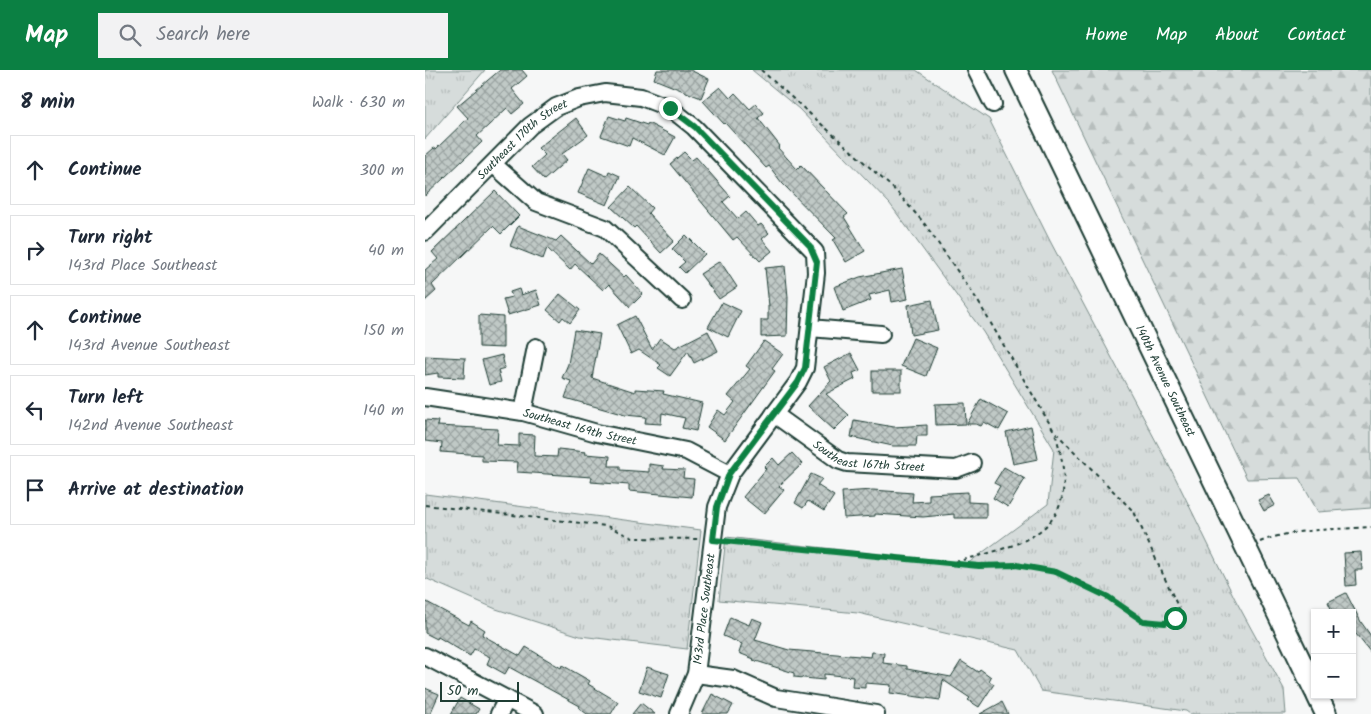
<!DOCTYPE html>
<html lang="en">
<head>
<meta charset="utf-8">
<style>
  body { margin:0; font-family:Kalam,sans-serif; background:#f2f2f3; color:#1f2937 }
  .controls { position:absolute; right:15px; bottom:15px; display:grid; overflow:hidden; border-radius:0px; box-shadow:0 1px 4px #0004 }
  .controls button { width:45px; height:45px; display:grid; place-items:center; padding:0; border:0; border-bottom:1px solid #e0e1e3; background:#fff; color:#1f2937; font:25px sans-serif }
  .scale { position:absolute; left:15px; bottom:12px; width:79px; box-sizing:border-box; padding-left:5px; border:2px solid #1f3d34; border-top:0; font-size:14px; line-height:18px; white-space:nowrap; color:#1f3d34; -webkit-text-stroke:4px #fff; paint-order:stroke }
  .stop { position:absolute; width:15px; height:15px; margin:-11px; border:4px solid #0b8043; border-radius:50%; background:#fff }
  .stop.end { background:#0b8043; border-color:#fff; box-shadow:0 1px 5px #0008 }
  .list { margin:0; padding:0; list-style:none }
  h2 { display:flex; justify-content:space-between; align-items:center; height:65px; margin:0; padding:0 20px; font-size:21px }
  h2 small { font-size:16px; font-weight:400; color:#747a83 }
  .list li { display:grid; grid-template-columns:32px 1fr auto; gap:15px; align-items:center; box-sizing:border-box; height:70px; margin:0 10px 10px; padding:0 10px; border:1px solid #e0e1e3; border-radius:0px }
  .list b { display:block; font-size:19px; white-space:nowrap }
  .list p { margin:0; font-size:16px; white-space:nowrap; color:#747a83 }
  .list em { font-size:16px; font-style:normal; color:#747a83 }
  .icon { flex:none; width:28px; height:28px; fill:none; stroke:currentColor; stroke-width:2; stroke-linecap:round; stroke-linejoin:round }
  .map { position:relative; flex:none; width:946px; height:644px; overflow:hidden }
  header { display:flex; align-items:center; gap:30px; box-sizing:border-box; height:70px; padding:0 25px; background:#0b8043; color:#fff }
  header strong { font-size:24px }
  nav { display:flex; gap:28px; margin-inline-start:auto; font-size:18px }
  .search { width:350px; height:45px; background:#f2f2f3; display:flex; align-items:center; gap:12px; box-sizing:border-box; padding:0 18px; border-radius:0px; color:#747a83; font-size:19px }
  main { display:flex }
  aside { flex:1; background:#fff }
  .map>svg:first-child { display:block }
  .grass { fill:url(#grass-tufts); stroke:#7a8c88 }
  .forest { fill:url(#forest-firs); stroke:#7a8c88 }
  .building { fill:url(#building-cross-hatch); stroke:#1f3d34 }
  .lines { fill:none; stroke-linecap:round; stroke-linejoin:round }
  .minor-casing { stroke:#1f3d34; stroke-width:20 }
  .major-casing { stroke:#1f3d34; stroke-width:24 }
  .path { stroke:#1f3d34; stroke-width:2; stroke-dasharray:4 4; stroke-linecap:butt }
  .minor { stroke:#fff; stroke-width:16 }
  .major { stroke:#fff; stroke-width:20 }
  .route { stroke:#0b8043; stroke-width:6 }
  .labels { text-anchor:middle; stroke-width:4.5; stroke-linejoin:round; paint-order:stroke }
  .street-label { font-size:12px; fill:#1f3d34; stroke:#fff }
</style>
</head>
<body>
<header>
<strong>Map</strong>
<div class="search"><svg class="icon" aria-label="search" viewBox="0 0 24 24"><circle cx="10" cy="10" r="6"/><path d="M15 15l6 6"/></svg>Search here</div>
<nav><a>Home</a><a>Map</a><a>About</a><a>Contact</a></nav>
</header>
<main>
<aside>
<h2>8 min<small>Walk · 630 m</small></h2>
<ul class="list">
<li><svg class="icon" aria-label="ahead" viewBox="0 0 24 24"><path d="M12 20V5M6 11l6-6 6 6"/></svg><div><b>Continue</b></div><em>300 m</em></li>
<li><svg class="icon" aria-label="right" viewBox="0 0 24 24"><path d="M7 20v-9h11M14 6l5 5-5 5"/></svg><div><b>Turn right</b><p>143rd Place Southeast</p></div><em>40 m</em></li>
<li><svg class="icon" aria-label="ahead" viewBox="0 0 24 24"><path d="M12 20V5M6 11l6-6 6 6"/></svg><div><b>Continue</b><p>143rd Avenue Southeast</p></div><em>150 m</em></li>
<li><svg class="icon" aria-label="left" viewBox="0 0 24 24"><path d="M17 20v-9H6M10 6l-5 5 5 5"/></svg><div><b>Turn left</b><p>142nd Avenue Southeast</p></div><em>140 m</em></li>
<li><svg class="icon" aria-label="arrive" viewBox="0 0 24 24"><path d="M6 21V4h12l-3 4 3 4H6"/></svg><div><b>Arrive at destination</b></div></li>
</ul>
</aside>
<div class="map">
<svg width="946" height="644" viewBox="0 0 946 644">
  <defs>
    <pattern id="grass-tufts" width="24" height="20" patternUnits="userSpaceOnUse" patternTransform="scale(1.25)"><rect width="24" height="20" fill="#d6dcdb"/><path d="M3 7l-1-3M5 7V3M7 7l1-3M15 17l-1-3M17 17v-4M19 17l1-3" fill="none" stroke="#b7bebd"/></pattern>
    <pattern id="forest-firs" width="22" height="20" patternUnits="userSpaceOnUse" patternTransform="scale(1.25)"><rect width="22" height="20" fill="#d6dcdb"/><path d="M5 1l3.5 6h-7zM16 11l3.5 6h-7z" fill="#b7bebd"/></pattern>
    <pattern id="building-cross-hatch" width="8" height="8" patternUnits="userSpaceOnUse" patternTransform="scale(1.25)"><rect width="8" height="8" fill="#c0c9c6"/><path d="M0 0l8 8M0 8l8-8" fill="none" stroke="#9ba4a2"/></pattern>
  </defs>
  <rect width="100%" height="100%" fill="#f6f7f7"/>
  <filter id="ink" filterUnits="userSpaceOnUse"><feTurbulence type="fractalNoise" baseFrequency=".02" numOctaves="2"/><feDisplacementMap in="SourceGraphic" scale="10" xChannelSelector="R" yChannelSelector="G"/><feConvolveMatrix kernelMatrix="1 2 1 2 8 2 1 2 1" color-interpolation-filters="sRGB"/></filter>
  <g filter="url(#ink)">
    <g class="grass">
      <path d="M0 0H60L0 69Z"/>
      <path d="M327 0H491L564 49 625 171 751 409 810 529 859 619 861 644H765L761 641 616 621 593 580 433 543 294 530 301 467 542 494 623 434 629 379 558 262 465 134 374 39Z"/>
      <path d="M0 424 276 460 262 579 155 566 71 539 0 508Z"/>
    </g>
    <path class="forest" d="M627 0H946V438L893 442 874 408 822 409Z"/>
    <g class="building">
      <path d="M75 0H97L102 6 87 19 99 34 87 44 82 38 64 55 52 66 57 72 0 126V86L9 78 11 79 43 48 32 36Z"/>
      <path d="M232 0H265L284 9 276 28 229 9Z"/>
      <path d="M295 17 305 28 310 23 325 39 331 34 339 43 333 48 355 76 353 78 372 99 376 95 423 144 419 147 440 181 421 192 408 170 411 168 357 113 344 96 341 98 300 53 299 54 278 31Z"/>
      <path d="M184 46 200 51 201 48 222 55 223 53 250 67 240 85 207 68 204 76 176 66Z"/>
      <path d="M151 48 163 65 137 84 142 90 119 110 107 97 120 85 113 78Z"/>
      <path d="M259 82 267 90 271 87 305 126 298 132 313 149 321 142 333 156 336 154 344 163 337 169 347 181 335 191 312 167 308 170 245 94Z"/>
      <path d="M164 98 182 106 184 101 195 106 182 135 153 123Z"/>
      <path d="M205 117 227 138 223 143 249 171 236 183 211 156 209 158 186 137Z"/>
      <path d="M70 121 94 146 76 164 68 156 7 215 11 221 0 231V200L13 189 7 182Z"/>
      <path d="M93 156 131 171 136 166 166 194 174 184 199 207 201 205 218 224 205 237 184 214 178 220 150 194 145 200 122 178 118 189 85 176Z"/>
      <path d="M261 165 280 184 260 203 254 197 260 192 247 179Z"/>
      <path d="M295 191 312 217 294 229 275 204Z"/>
      <path d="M360 196 363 227 362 266 336 267V250H343V236H344L340 198Z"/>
      <path d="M477 199 483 229 467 232 465 220 444 225 446 230 418 241 409 217 435 207Z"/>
      <path d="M94 219 96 225 111 220 116 235 83 245 78 229 87 227 85 222Z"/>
      <path d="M135 224 155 240 145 253 138 247 135 251 122 240Z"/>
      <path d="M507 230 513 260 486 265 483 235Z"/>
      <path d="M297 232 316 241 303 267 283 257Z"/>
      <path d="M54 245 78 247V278L54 277Z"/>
      <path d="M210 246 227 279 235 268 250 278 283 261 293 281 269 293 263 281 245 306 233 298 236 295 214 280 206 284 192 255Z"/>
      <path d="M149 260 175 264 167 308 210 322V319L239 321 238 324 277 333 271 361 257 358 260 348 237 343 236 354 220 353 221 347 200 345 140 328 146 311 137 308 143 294Z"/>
      <path d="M488 268 512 278 501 306 476 296Z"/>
      <path d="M339 271 358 284 347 299 350 301 300 370 282 357 293 340 300 345 310 332 303 326 325 299 321 296Z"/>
      <path d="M426 283 435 300 428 303 430 309 401 324 424 345 409 360 383 336 406 311 399 297Z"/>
      <path d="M77 285 80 298 73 300 76 312 64 315 57 290Z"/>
      <path d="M0 286 40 288 39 308 13 307V303L0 305Z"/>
      <rect x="447" y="301" width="29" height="20"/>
      <path d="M556 329 583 344 574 360 559 352 556 356 551 354H542Z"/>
      <path d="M540 333 541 354 511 355 510 334Z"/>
      <path d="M0 350 13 351 12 356 73 359 72 375 94 376V364L110 365 109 386 132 387 133 379 161 382 160 384 185 386 184 396H195V400L224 402V394L239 396 238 399 259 400 258 408 269 409 267 427 204 421V415L166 412 167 407 92 402 93 392 57 391V385L16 382 17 373 0 371Z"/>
      <path d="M429 350 469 357 502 355V366H492L491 376H468L426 367Z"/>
      <path d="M606 356 613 389 588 394 581 362Z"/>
      <path d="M367 383 377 394 354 416 359 420 339 444 318 427 341 399 339 397 348 388 354 395Z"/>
      <path d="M579 397 600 409 583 437 568 428 575 416 569 413Z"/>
      <path d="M386 404 397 409 392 415 409 426 399 441 383 431 378 438 370 433Z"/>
      <path d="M448 420 488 423 487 432 504 431V424L543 422V432L561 433V448H529V444L498 447 450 444V446L419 448 417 422Z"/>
      <path d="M844 425 850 435 839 441 833 430Z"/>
      <path d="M936 482 937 500H930L931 515 921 516 919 483Z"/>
      <path d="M921 523 936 552 946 566V583L927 559V543H908L903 532Z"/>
      <path d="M0 531 44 555 46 551 60 560 57 565 95 586 101 577 136 598 137 595 165 611 163 614 193 632 186 644H162L154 638 155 636 84 597 80 604 62 594 65 587 49 579 45 586 13 567 12 569 0 563Z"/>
      <path d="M305 547 324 555 327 548 337 552 330 570 364 580 446 587 447 582 459 583 458 593 482 596V599L526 607 536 591 553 602 555 599 566 607 564 611 569 614 554 637 543 630 545 628 518 610 515 630 465 623 466 615 440 613V618L427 617 428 607 399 604V610L369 607V603L328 590 329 589 314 583 317 574 298 566Z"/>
      <path d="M222 597 244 604 236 628 214 621Z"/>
      <path d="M0 618 14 624 5 644H0Z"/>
      <path d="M287 624 308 635 303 644H277Z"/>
      <path d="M35 628 54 639 51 644H26Z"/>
      <path d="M577 632 583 644H555Z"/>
      <path d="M216 633 230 644H207Z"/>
    </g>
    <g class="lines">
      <defs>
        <g id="minor">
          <path d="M551 0 568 34"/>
          <path d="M68 94 111 132 180 158 257 230"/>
          <path id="s1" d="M0 162 105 56 131 37 154 28 180 23 216 27 245 38 269 57 390 182 391 203 380 298 373 312 305 404 292 437 271 604 254 644"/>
          <path d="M385 258 456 264"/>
          <path id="s2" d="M0 327 98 342 172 363 261 381 305 404"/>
          <path d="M98 342 111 277"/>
          <path id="s3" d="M349 344 413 390 422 393 531 399 547 393"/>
          <path d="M0 586 110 644"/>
          <path d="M271 604 308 609 351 628 451 644"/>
          <path d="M74 644 82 629"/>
        </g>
        <g id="major">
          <path id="s4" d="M591 0 890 621"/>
          <path d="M892 625 901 644"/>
        </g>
      </defs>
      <use href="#minor" class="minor-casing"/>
      <use href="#major" class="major-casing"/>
      <g class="path">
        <path d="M0 435 182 456 208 468 274 469"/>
        <path d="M302 471 554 496C580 495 605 495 630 502 647 507 667 518 682 527 704 539 733 570 755 541L709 442 629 361 551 228 499 153 470 120 336 0"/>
        <path d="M835 472C868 458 910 460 946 457"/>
        <path d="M530 492C609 472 660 459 630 363"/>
      </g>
      <use href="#minor" class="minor"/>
      <use href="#major" class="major"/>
    </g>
  </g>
  <g class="lines" filter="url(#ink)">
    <path class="route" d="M245 38 270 57 385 176 392 192 380 298 373 312 304 404 292 437 288 470 554 496 591 495 631 502 683 527 718 551 740 553 750 548"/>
  </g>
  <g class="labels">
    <g class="street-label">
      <text dy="4" stroke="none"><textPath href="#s1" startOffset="135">Southeast 170th Street</textPath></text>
      <text dy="4" stroke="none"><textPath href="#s4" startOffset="345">140th Avenue Southeast</textPath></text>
      <text dy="4" stroke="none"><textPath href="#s2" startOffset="158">Southeast 169th Street</textPath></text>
      <text dy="4" stroke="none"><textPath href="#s3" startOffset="108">Southeast 167th Street</textPath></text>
      <text transform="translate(279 539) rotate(-83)" y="4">143rd Place Southeast</text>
    </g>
  </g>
</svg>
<div class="controls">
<button>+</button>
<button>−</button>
</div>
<div class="scale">50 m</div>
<div class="stop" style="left:750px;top:548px"></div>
<div class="stop end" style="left:245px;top:38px"></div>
</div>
</main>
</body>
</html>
